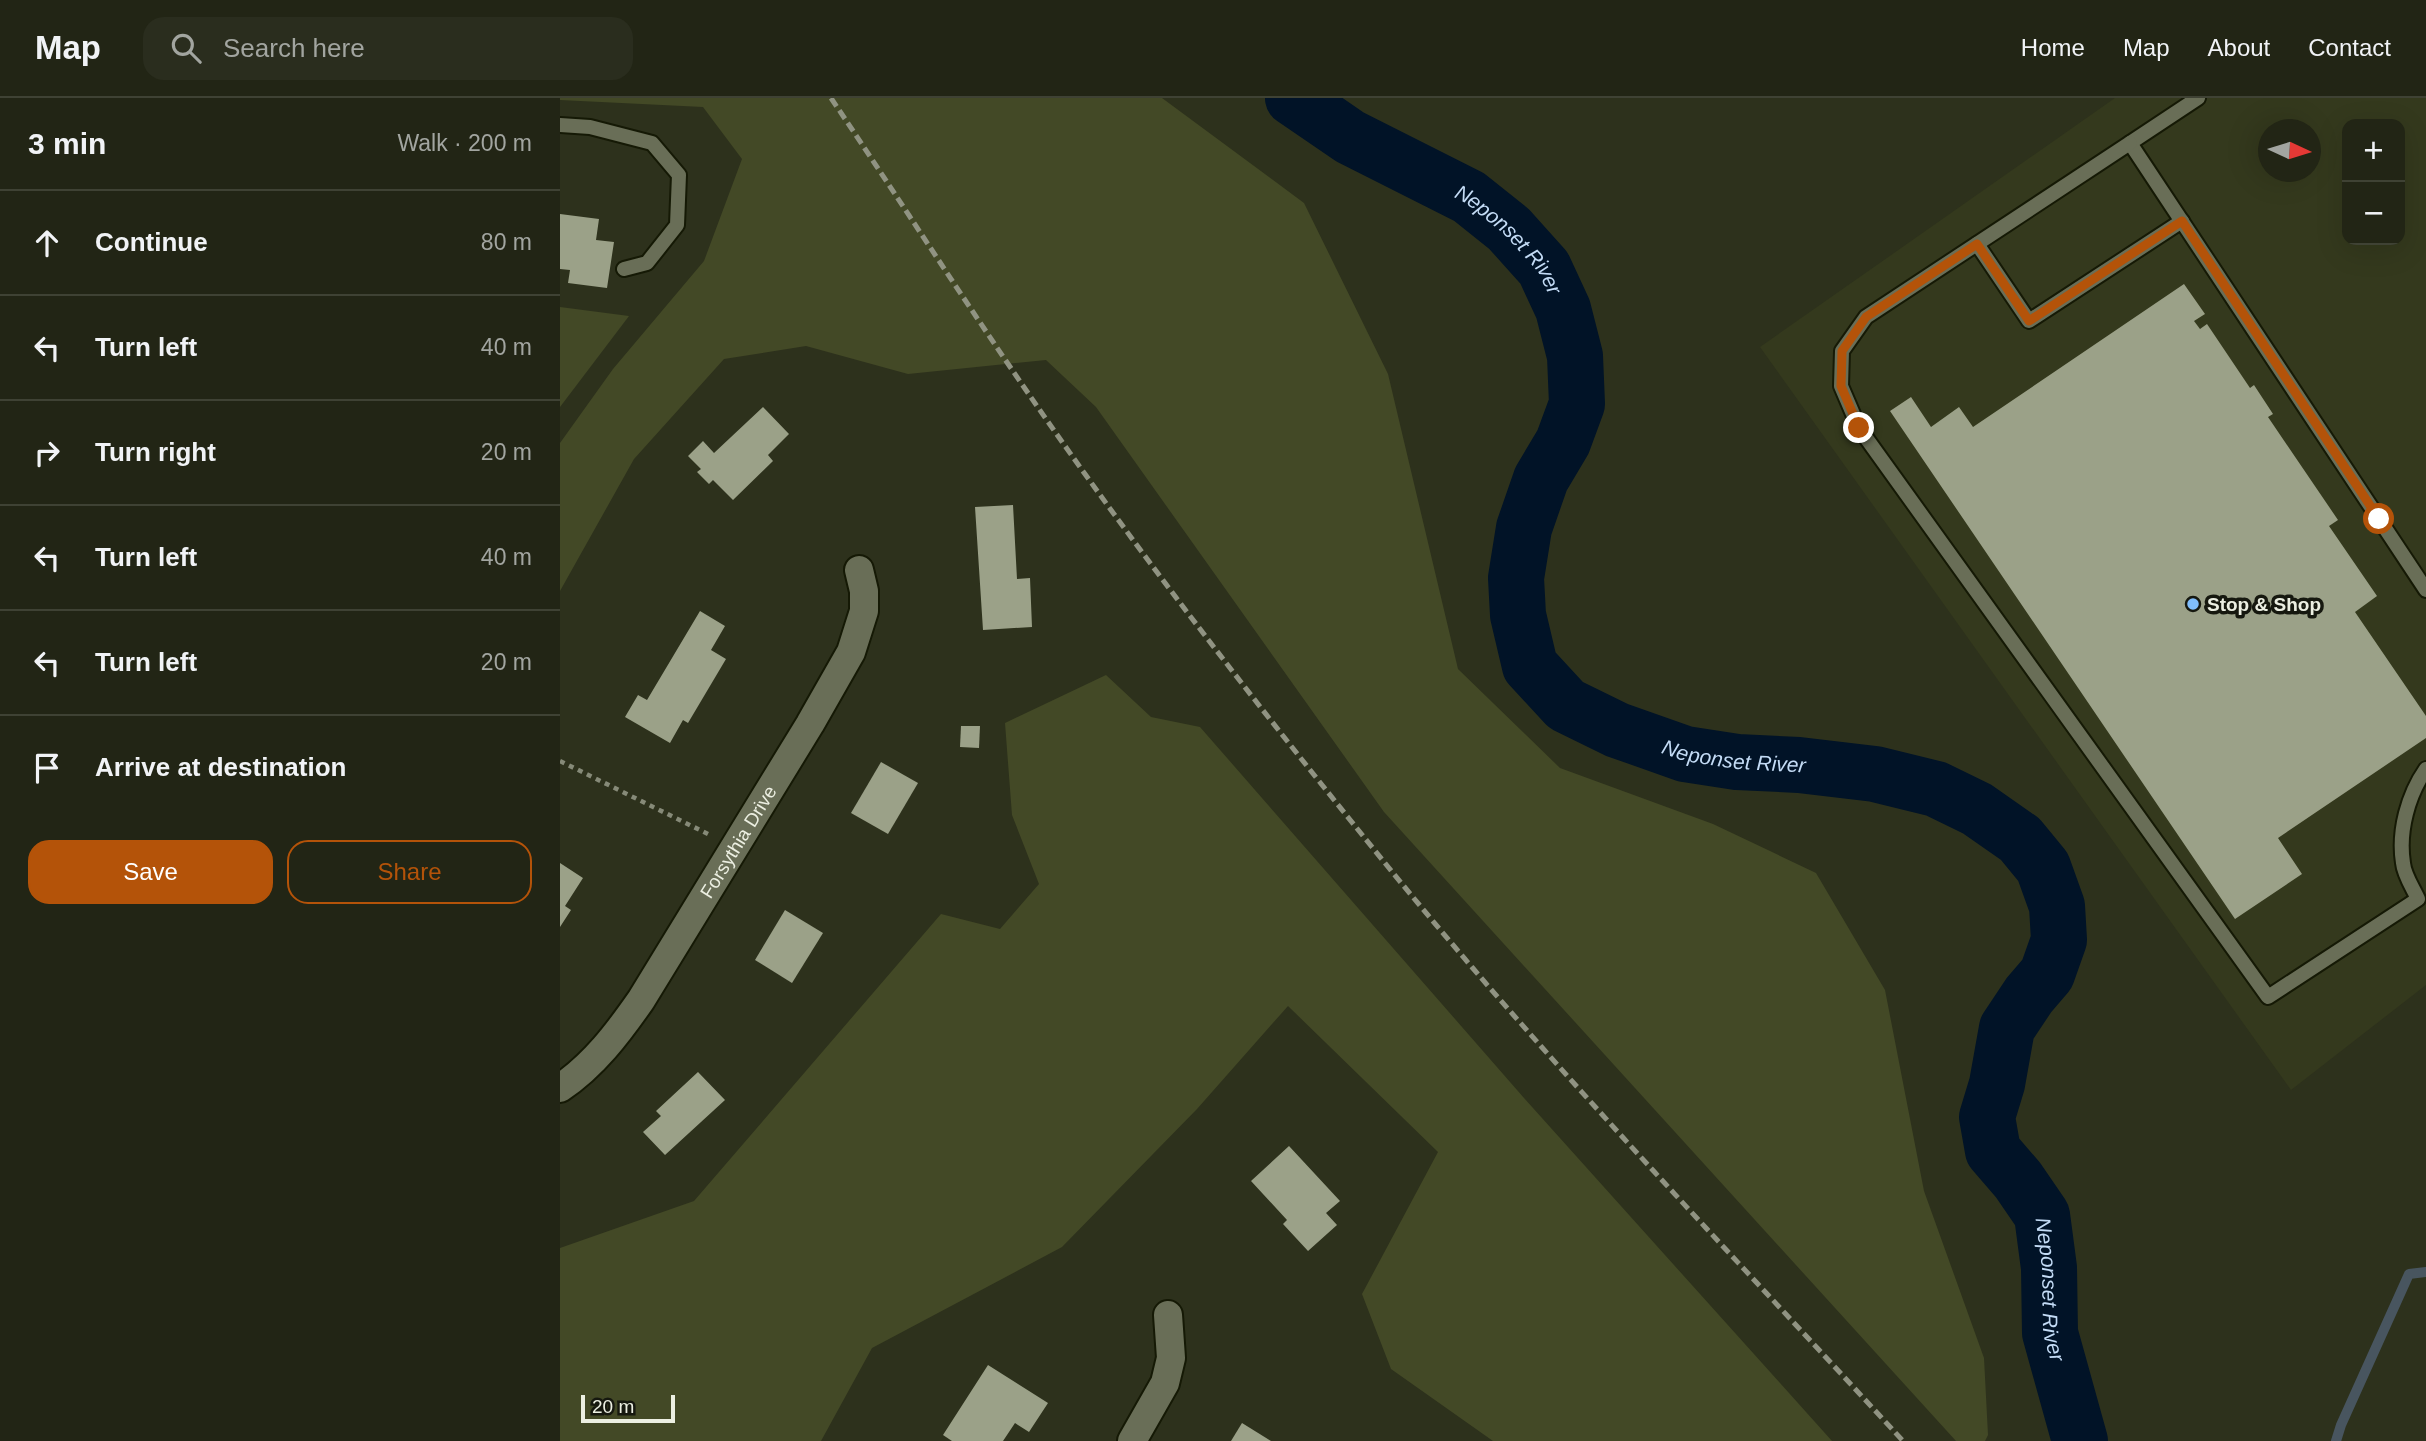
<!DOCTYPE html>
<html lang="en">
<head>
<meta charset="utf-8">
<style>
  body { margin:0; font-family:Arial,sans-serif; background:#2a2d1e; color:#f1f3f6 }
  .controls { position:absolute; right:21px; top:21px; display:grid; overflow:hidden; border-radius:14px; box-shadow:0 7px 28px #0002 }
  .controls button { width:63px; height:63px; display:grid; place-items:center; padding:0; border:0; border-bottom:2px solid #3f4234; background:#222515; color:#f1f3f6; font:35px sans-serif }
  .compass { position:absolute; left:1698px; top:21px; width:63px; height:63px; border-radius:50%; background:#222515; box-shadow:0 7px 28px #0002; rotate:94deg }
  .scale { position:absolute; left:21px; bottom:18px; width:94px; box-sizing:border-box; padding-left:7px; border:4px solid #ecefe2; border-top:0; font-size:19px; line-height:24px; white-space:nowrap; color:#ecefe2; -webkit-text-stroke:5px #16180f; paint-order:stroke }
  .stop { position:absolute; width:21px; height:21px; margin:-16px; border:5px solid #b45309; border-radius:50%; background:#fff }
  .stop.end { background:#b45309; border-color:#fff; box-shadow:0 2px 7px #0008 }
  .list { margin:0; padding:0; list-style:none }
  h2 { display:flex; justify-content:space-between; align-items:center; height:91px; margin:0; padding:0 28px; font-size:30px }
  h2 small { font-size:23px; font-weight:400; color:#a2a5a0 }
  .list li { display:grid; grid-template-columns:46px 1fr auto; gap:21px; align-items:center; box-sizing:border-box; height:105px; padding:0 28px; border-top:2px solid #3f4234 }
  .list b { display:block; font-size:26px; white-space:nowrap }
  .list em { font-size:23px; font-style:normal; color:#a2a5a0 }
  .actions { display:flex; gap:14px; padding:21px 28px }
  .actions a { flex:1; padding:16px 0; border:2px solid #b45309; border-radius:21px; text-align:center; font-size:24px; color:#b45309 }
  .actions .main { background:#b45309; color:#fff }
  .icon { flex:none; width:38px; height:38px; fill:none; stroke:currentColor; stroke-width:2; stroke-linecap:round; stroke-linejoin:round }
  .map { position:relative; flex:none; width:1866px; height:1343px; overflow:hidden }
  header { display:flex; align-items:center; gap:42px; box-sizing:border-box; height:98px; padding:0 35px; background:#222515; border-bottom:2px solid #3f4234 }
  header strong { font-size:33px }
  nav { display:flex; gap:38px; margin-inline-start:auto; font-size:24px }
  .search { width:490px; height:63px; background:#2a2d1e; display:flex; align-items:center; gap:18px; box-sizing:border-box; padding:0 24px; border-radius:21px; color:#a2a5a0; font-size:26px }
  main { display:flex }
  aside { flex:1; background:#222515 }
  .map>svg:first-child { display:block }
  .built { fill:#34391d; fill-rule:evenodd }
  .green { fill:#434926 }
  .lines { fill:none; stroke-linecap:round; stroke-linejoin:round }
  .stream { stroke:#48555f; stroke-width:10 }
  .river { stroke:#011327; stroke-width:56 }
  .building { fill:#9ba188 }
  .service-casing { stroke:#151905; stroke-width:18 }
  .minor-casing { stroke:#151905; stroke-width:32 }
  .path { stroke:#868a78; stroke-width:4.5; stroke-dasharray:5 5; stroke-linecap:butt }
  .service { stroke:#696e57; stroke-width:14 }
  .minor { stroke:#696e57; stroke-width:28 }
  .rail { stroke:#909382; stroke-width:5; stroke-dasharray:10 5; stroke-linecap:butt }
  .route { stroke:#b45309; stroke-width:9 }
  .poi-dot { fill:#80bdfa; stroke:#16180f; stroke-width:2.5 }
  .labels { text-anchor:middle; stroke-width:7; stroke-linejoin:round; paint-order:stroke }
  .poi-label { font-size:19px; font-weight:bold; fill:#ecefe2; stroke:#16180f; text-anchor:start }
  .street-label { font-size:19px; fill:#ecefe2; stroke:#16180f }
  .water-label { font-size:21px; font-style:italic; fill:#c3dbf5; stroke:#16180f }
</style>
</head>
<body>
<header>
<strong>Map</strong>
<div class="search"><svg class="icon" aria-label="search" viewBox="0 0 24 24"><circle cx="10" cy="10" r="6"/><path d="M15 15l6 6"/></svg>Search here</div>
<nav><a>Home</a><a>Map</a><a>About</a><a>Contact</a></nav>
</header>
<main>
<aside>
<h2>3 min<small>Walk · 200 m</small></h2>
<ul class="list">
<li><svg class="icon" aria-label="ahead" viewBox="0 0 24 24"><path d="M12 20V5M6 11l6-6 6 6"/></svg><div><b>Continue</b></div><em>80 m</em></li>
<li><svg class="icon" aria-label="left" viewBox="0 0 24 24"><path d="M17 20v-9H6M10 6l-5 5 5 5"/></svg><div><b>Turn left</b></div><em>40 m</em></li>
<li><svg class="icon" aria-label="right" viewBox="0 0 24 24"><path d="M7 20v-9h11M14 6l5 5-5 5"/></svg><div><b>Turn right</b></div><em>20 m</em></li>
<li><svg class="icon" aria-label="left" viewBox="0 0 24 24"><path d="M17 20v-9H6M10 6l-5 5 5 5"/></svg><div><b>Turn left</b></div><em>40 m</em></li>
<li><svg class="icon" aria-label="left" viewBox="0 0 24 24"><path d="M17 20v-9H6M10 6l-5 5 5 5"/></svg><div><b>Turn left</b></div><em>20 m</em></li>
<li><svg class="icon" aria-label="arrive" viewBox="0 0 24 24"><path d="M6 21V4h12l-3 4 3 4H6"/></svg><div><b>Arrive at destination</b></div></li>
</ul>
<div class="actions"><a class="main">Save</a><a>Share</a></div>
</aside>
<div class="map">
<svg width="1866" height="1343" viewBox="0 0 1866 1343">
  <rect width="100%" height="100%" fill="#2d311c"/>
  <path class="built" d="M1555 0H1866V887L1731 992 1200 249ZM1787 26H1840V142H1787ZM1708 32H1750V74H1708Z"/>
  <g class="green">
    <path d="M0 0H602L744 105 828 276 898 571 1000 670 1153 726 1256 775 1325 892 1364 1093 1424 1260 1428 1337 1425 1343H1396L824 714 536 309 486 262 348 276 246 248 164 261 74 361 0 493V345L53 271 144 163 182 61 143 9 0 2Z"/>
    <path d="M0 209 69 218 0 309Z"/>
    <path d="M546 577 591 619 640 629 964 1000 1272 1343H933L831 1271 802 1196 878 1054 728 908 637 1011 502 1149 312 1250 261 1343H0V1150L134 1103 381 816 440 831 479 786 452 717 445 625Z"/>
  </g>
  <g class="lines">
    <path class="stream" d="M1776 1343 1781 1327 1849 1176 1866 1174"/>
    <path class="river" id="s1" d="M733 0 790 39 909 99 949 131 984 170 1003 211 1015 258 1017 306 1003 344 981 381 964 430 956 480 958 517 970 568 1006 607 1057 632 1125 656 1177 664 1239 667 1315 676 1376 691 1417 711 1460 741 1483 769 1497 808 1499 842 1487 876 1469 897 1447 930 1437 986 1427 1019 1433 1053 1458 1082 1482 1117 1489 1170 1490 1235 1520 1343"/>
  </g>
  <g class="building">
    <path d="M0 116 39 121 36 142 54 144 47 190 8 185 10 172 0 171Z"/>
    <path d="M1624 186 1645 216 1634 223 1640 231 1647 226 1690 290 1694 287 1713 316 1708 319 1778 422 1769 428 1817 498 1795 514 1866 618V640L1718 740 1742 776 1675 821 1330 313 1351 299 1371 329 1399 309 1413 329Z"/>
    <path d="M203 309 229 336 208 357 213 363 173 402 153 382 149 386 137 374 141 371 128 358 143 343 154 355Z"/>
    <path d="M453 407 457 481 470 480 472 529 423 532 415 409Z"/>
    <path d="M140 513 165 528 151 552 166 561 128 625 123 622 110 645 65 619 78 597 87 602Z"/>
    <path d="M401 628H420L419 650 400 649Z"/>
    <path d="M321 664 358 685 328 736 291 715Z"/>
    <path d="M0 765 23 780 5 808 11 812 0 829Z"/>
    <path d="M225 812 263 835 232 885 195 862Z"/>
    <path d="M138 974 165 1002 105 1057 83 1034 101 1018 96 1013Z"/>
    <path d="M729 1048 780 1103 766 1115 777 1127 748 1153 723 1126 727 1122 691 1083Z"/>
    <path d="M428 1267 488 1305 469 1334 455 1325 443 1343H392L383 1337Z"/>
    <path d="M682 1325 711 1343H671Z"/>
  </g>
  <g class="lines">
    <defs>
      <g id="service">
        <path d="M1638 0 1570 45 1866 492"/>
        <path d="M0 27 30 29 92 45 119 77 117 127 87 165 64 171"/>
        <path d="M1570 45 1306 219 1282 253 1281 288 1299 330 1708 899 1858 801C1853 790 1844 777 1843 765 1838 733 1848 697 1866 671"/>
        <path d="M1417 146 1469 223 1622 123"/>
      </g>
      <g id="minor">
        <path id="s2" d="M0 990C34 967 58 935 81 902L250 626 291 554 304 513V493L299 472"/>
        <path d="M572 1343 605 1285 611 1260 608 1217"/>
      </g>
    </defs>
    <use href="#service" class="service-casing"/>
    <use href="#minor" class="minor-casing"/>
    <path class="path" d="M0 663 150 737"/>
    <use href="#service" class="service"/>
    <use href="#minor" class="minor"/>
    <path class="rail" d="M271 0C337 98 401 198 468 295 581 459 704 616 829 770 991 969 1170 1154 1343 1343"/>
  </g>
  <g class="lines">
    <path class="route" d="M1299 330 1281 288 1282 253 1306 219 1417 146 1469 223 1622 123 1819 421"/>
  </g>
  <circle class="poi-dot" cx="1633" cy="506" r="7"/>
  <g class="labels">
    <g class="poi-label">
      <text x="1647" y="513">Stop &amp; Shop</text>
    </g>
    <g class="street-label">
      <text dy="7" stroke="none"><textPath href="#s2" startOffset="306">Forsythia Drive</textPath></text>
    </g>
    <g class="water-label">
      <text dy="7" stroke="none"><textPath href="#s1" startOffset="261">Neponset River</textPath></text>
      <text dy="7" stroke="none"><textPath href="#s1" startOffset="954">Neponset River</textPath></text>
      <text dy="7" stroke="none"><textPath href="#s1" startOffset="1754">Neponset River</textPath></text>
    </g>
  </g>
</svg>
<div class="controls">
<button>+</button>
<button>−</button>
</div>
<svg class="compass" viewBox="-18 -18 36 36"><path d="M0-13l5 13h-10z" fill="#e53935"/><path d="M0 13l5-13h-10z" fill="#a2a5a0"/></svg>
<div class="scale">20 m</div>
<div class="stop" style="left:1819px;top:421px"></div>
<div class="stop end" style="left:1299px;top:330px"></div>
</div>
</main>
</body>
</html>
